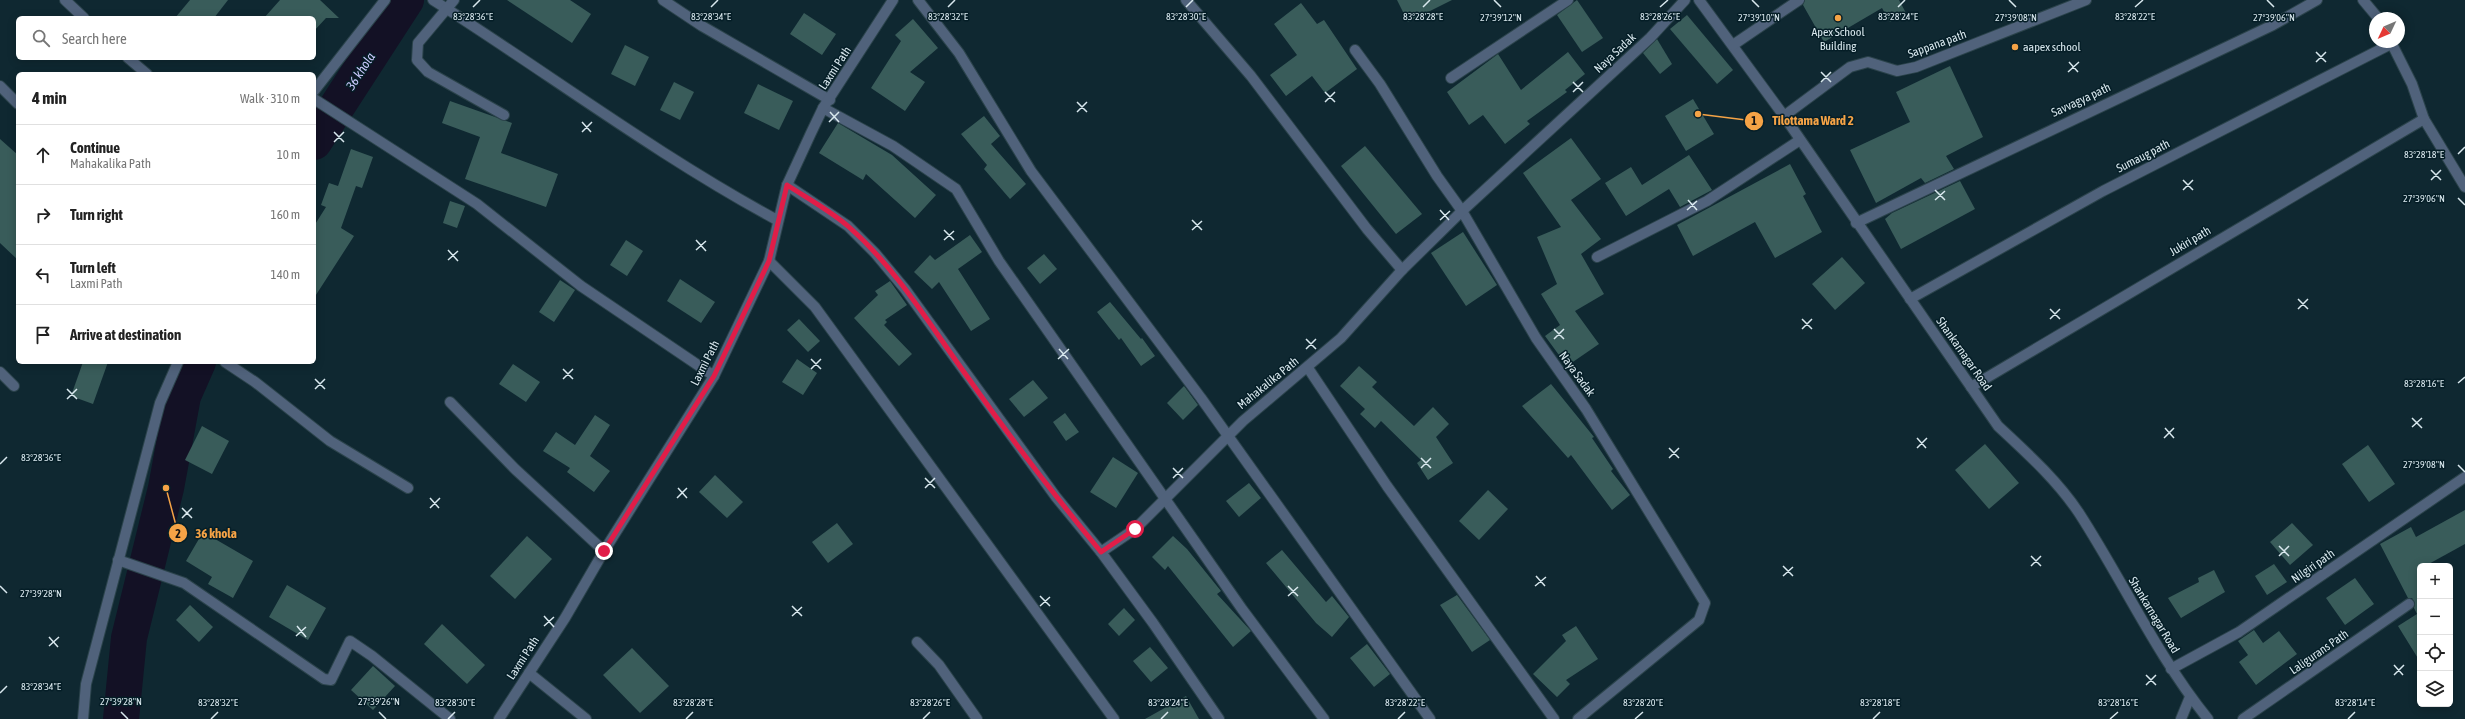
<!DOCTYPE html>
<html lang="en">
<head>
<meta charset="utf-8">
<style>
  body { margin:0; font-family:"Asap Condensed",sans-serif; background:#f2f2f2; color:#222 }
  .controls { position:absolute; right:12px; bottom:12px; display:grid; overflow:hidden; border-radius:6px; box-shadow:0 2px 10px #0003 }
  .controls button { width:36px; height:36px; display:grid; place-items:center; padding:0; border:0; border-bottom:1px solid #e0e0e0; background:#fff; color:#222; font:20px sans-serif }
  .compass { position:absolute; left:2369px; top:12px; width:36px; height:36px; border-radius:50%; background:#fff; box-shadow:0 2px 10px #0003; rotate:226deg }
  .stop { position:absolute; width:12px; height:12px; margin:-9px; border:3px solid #e11d48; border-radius:50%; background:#fff }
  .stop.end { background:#e11d48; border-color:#fff; box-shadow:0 1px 4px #0008 }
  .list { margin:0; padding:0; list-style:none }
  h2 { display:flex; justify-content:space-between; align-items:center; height:52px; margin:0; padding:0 16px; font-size:17px }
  h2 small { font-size:13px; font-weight:400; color:#767676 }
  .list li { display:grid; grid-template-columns:26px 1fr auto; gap:12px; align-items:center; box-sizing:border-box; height:60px; padding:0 16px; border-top:1px solid #e0e0e0 }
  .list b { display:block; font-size:15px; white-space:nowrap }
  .list p { margin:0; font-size:13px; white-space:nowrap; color:#767676 }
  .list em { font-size:13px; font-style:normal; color:#767676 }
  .icon { flex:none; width:22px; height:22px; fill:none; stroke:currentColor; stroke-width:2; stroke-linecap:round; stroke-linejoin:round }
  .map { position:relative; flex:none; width:2465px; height:719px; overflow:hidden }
  .search { position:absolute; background:#fff; box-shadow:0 2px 10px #0003; left:16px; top:16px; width:300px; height:44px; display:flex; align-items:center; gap:10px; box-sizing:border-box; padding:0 14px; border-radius:6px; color:#767676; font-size:15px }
  .panel { position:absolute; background:#fff; box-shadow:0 2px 10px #0003; left:16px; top:72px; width:300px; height:292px; border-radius:6px }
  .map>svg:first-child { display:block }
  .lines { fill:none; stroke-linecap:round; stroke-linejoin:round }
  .river { stroke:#131125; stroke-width:36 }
  .building { fill:#395c5a }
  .minor-casing { stroke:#2b434b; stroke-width:12 }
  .minor { stroke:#50627b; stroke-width:10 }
  .route { stroke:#e11d48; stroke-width:5 }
  .ticks { fill:none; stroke:#d9e8ee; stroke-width:1.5 }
  .poi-dot { fill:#f5a346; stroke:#051e27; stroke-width:1.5 }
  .labels { text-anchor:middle; stroke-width:3; stroke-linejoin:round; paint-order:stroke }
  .poi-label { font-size:12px; fill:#d9e8ee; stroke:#051e27 }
  .street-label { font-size:12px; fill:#d9e8ee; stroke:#051e27 }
  .water-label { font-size:13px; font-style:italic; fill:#cecbff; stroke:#051e27 }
  .ticks-label { font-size:10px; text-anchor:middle; fill:#d9e8ee; stroke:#051e27; stroke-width:3; stroke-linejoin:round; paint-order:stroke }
  .leader { fill:none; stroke:#f5a346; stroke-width:1.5 }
  .callout-dot { fill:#f5a346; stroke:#051e27; stroke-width:1.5 }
  .mark-label { font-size:12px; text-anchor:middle; font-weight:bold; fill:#111 }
  .callout-label { font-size:13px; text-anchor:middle; font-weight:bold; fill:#f5a346; stroke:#051e27; stroke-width:3; stroke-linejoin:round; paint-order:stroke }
</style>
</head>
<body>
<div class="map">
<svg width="2465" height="719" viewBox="0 0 2465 719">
  <rect width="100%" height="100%" fill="#0f2831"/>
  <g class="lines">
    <g class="river">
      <path d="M314 142 406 0"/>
      <path d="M121 719 129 638 166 488 183 396 198 362"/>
    </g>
  </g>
  <g class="building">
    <path d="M190 0H228L214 18H175Z"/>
    <path d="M280 0H320L339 18H326L314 31V18H264Z"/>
    <path d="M507 0H570L591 14 572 43Z"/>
    <path d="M1397 0H1452L1408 22Z"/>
    <path d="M1577 0 1603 38 1582 52 1557 15Z"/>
    <path d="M1805 0H1899L1906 13 1890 22 1882 8 1824 42 1803 5Z"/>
    <path d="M1301 3 1317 24 1324 20 1357 69 1325 93 1312 76 1286 96 1270 75 1297 55 1274 24Z"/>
    <path d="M804 13 836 34 822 55 790 34Z"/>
    <path d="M1687 15 1733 70 1717 84 1670 29Z"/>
    <path d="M913 19 938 48 910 72 925 82 905 111 871 88 901 41 895 35Z"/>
    <path d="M1657 39 1672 64 1660 74 1643 53Z"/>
    <path d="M625 45 649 57 635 86 611 74Z"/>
    <path d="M1568 52 1585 74 1565 90 1567 92 1527 121 1530 124 1505 144 1483 115 1469 125 1447 92 1498 54 1521 90Z"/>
    <path d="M1950 66 1983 137 1946 156 1954 169 1925 183 1921 178 1876 203 1850 150 1910 122 1896 92Z"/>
    <path d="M674 82 694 92 680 120 660 110Z"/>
    <path d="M758 84 793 101 779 130 744 113Z"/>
    <path d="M1693 99 1714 134 1686 151 1665 116Z"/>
    <path d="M450 101 512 123 501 153 558 174 546 207 465 179 480 137 442 123Z"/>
    <path d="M984 116 1000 136 991 144 1026 184 1010 199 984 169 987 165 961 134Z"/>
    <path d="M838 123 892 155 936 195 915 218 866 174 863 180 819 153Z"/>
    <path d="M1571 138 1601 179 1571 200 1601 239 1581 254 1604 294 1575 311 1599 344 1567 366 1545 336 1560 325 1541 294 1557 284 1537 237 1561 227 1523 173Z"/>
    <path d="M0 139 18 155V260L0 243Z"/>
    <path d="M1365 146 1422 214 1396 234 1341 166Z"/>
    <path d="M351 149 373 157 362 188 356 186 341 228 354 236 314 298V226L326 207 321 205 329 183 338 186Z"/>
    <path d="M1689 155 1712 190 1680 207 1669 189 1626 216 1605 183 1631 167 1642 185Z"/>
    <path d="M1790 164 1806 194 1803 196 1822 232 1775 258 1755 222 1693 256 1677 225Z"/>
    <path d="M1960 181 1975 209 1901 249 1885 219 1892 213Z"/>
    <path d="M450 201 465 206 457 228 443 223Z"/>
    <path d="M1463 232 1497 285 1466 306 1431 253Z"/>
    <path d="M970 235 982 252 958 269 990 319 971 331 939 282 932 289 914 272 930 255 935 260Z"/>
    <path d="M626 240 643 251 627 276 610 265Z"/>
    <path d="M1044 254 1057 269 1040 284 1027 268Z"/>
    <path d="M1842 257 1865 283 1835 310 1812 284Z"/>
    <path d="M680 279 715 302 701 323 667 301Z"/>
    <path d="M560 280 575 290 554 322 539 312Z"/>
    <path d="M890 281 907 305 885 320 887 322 884 325 912 354 899 366 854 318 878 295 875 291Z"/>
    <path d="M1110 302 1141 339 1142 338 1155 356 1141 366 1121 338 1119 340 1097 312Z"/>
    <path d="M799 319 820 341 808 352 787 330Z"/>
    <path d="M797 359 817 373 803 395 782 382Z"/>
    <path d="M83 362H108L93 404 71 396Z"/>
    <path d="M513 364 540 382 526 402 499 384Z"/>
    <path d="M1359 366 1377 382 1372 387 1414 426 1433 407 1449 424 1436 437 1453 463 1428 480 1417 463 1421 460 1381 421 1375 428 1360 414 1365 409 1340 386Z"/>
    <path d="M1033 380 1048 398 1024 417 1009 399Z"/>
    <path d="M1551 384 1594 437 1592 438 1613 469 1611 471 1630 495 1612 510 1571 455 1568 458 1522 406Z"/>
    <path d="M1184 386 1198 405 1183 420 1167 403Z"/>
    <path d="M1065 413 1079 432 1066 441 1053 422Z"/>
    <path d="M595 415 610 425 590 456 610 471 594 492 567 472 570 468 543 451 556 432 575 445Z"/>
    <path d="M202 426 229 441 212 474 185 460Z"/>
    <path d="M1985 444 2019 483 1989 509 1955 470Z"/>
    <path d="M2368 445 2395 484 2369 502 2342 464Z"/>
    <path d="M1113 457 1138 473 1116 508 1090 492Z"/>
    <path d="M715 475 743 502 727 518 699 492Z"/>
    <path d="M1249 483 1261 498 1239 517 1226 501Z"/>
    <path d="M1488 490 1508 509 1479 540 1459 521Z"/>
    <path d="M2465 510V544L2425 566H2420L2419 660 2398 626 2417 614 2414 608 2415 603 2412 598H2408L2380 544 2411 527 2416 537Z"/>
    <path d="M837 523 853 544 828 563 812 542Z"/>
    <path d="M2292 523 2313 545 2290 565 2270 542Z"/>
    <path d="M203 532 253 561 233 598 208 584 212 577 186 561Z"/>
    <path d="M527 536 552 559 515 599 490 576Z"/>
    <path d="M1173 536 1187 549 1221 591 1217 594 1251 631 1233 647 1168 566 1165 570 1152 557Z"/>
    <path d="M1282 550 1326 602 1332 596 1349 617 1332 637 1316 623 1266 563Z"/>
    <path d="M2274 564 2287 582 2267 595 2255 576Z"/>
    <path d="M2214 570 2225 592 2181 618 2168 598 2199 582 2198 578Z"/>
    <path d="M2355 578 2374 604 2345 625 2326 598Z"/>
    <path d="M287 585 326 608 308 640 269 617Z"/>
    <path d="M1457 595 1490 640 1472 652 1440 605Z"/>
    <path d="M190 605 213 627 199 642 176 620Z"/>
    <path d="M1124 608 1135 620 1119 636 1108 624Z"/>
    <path d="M442 624 485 665 467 684 424 644Z"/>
    <path d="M1576 626 1598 659 1566 680 1570 684 1557 697 1533 674 1566 641 1562 635Z"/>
    <path d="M2254 630 2263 643 2279 631 2297 654 2256 685 2239 662 2248 655 2238 641Z"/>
    <path d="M1367 644 1390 674 1374 687 1350 658Z"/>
    <path d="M1150 647 1168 668 1151 682 1133 661Z"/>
    <path d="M632 648 669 686 640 713 603 675Z"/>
    <path d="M373 666 395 686 373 710 351 690Z"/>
    <path d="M1186 696 1199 719H1145Z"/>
  </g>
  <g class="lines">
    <defs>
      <g id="minor">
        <path d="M65 0 84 18"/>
        <path d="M433 0C548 73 657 155 777 220"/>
        <path d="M454 0 418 43 417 60 428 72 504 115"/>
        <path d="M663 0 702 26 830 100"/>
        <path d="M918 0 959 53 1031 171 1201 398 1430 719"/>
        <path d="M1186 0 1251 76 1367 229 1402 270"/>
        <path d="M1699 0 1784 116 1998 426C2027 453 2057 480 2079 513 2123 581 2157 656 2208 719"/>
        <path d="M2363 0 2378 18"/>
        <path d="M2391 42 2412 84 2424 119 2465 187"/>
        <path d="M1733 45 1799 0"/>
        <path d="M1355 50 1380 84 1437 176 1462 211 1536 338 1586 409 1705 603 1699 620 1578 719"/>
        <path d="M128 58 147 74"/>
        <path d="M1451 78 1568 0"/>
        <path d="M0 86 18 104"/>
        <path d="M314 91 385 0"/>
        <path d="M314 99 477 204 581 286 714 376"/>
        <path d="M823 108 893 146 956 189 999 261 1242 609 1324 719"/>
        <path d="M1784 116 1850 67 1868 62 1897 71 1916 67 2086 0"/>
        <path d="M787 185 848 226 875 253 905 289 1056 497 1101 552 1153 623 1219 719"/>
        <path d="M1856 223 2273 25 2317 0"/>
        <path d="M1597 257 1707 201 1800 140"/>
        <path d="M769 261 815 307 1114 719"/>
        <path d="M1910 299 2103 191 2391 44"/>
        <path d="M225 362 255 382 330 441 408 488"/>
        <path d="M1308 368 1387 486 1554 719"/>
        <path d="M0 372 14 386"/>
        <path d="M1971 387 2424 119"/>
        <path d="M450 402 515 469 604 551"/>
        <path d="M1101 552 1135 529 1243 421 1341 338 1402 270 1462 211 1650 38 1685 0"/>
        <path d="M118 560 184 583 324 679 331 680 350 641 372 656 450 719"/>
        <path d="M917 642 939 665 977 719"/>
        <path d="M2171 669 2239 632 2465 477"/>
        <path d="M529 673 586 719"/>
        <path d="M83 719 86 684 160 403 178 362"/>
        <path d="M499 719 565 618 604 551 714 376 769 261 787 185 811 133 823 108 893 0"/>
        <path d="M2181 719 2190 697"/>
        <path d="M2243 719 2409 604"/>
      </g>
    </defs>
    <use href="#minor" class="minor-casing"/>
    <use href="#minor" class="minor"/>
  </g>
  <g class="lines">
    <path class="route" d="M604 551 714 376 769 261 787 185C807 198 831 211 849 227 898 270 931 327 969 379 1011 439 1055 496 1101 552L1135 529"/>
  </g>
  <path class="ticks" d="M1494 0 1501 7M1752 0 1759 7M2009 0 2016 7M2267 0 2274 7M473 7 480 0M711 7 718 0M948 7 955 0M1186 7 1193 0M1423 7 1430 0M1660 7 1668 0M1898 7 1905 0M2135 7 2143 0M2316 52 2326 62M2069 62 2078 72M2316 62 2326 52M1821 72 1831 82M2068 72 2079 62M1573 82 1583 92M1821 82 1831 72M1325 92 1335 102M1573 92 1583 82M1077 102 1087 112M1325 102 1335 92M830 112 839 122M1077 112 1087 102M582 122 591 132M829 122 839 112M334 132 344 142M582 132 592 122M334 142 344 132M2458 154 2465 147M2431 170 2441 180M2183 180 2193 190M2431 180 2441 170M1935 190 1945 200M2183 190 2193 180M2458 198 2465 205M1688 200 1697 210M1935 200 1945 191M1440 210 1449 220M1687 210 1697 201M1192 220 1202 230M1440 220 1450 211M944 230 954 240M1192 230 1202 221M696 240 706 251M944 240 954 231M448 250 458 261M696 250 706 241M448 260 458 251M2298 299 2308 309M2050 309 2060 319M2298 309 2308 299M1802 319 1812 329M2050 319 2060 309M1554 329 1564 339M1802 329 1812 319M1306 339 1316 349M1554 339 1564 329M1059 349 1068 359M1306 349 1316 339M811 359 821 369M1058 359 1069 349M563 369 573 379M811 369 821 359M315 379 325 389M563 379 573 369M2458 383 2465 377M67 389 77 399M315 389 325 379M67 399 77 389M2412 418 2422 428M2412 427 2422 418M2165 428 2174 438M1917 438 1926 448M2164 438 2174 428M1669 448 1679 458M1917 448 1927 438M1421 458 1431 468M1669 458 1679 448M0 464 7 457M2458 465 2465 472M1173 468 1183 478M1421 468 1431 458M925 478 935 488M1173 478 1183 468M678 488 687 498M925 488 935 478M430 498 439 508M677 498 687 488M182 508 192 518M430 508 440 498M182 518 192 508M2279 546 2289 556M2031 556 2041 566M2279 556 2289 546M1783 566 1793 576M2031 566 2041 556M1536 576 1545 586M1783 576 1793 567M0 586 7 593M1288 586 1298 596M1535 586 1546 577M1040 596 1050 606M1288 596 1298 587M792 606 802 616M1040 606 1050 597M544 616 554 627M792 616 802 607M297 626 306 637M544 626 554 617M296 636 306 627M49 637 58 647M49 646 59 637M2394 665 2403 675M2146 675 2156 685M2394 675 2404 665M2146 685 2156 675M0 693 7 686M121 712 128 719M379 712 386 719M211 719 218 712M448 719 455 712M686 719 693 712M923 719 930 712M1161 719 1168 712M1398 719 1405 712M1635 719 1643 712M1873 719 1880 712M2110 719 2118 712M2348 719 2355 712"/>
  <g class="poi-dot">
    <circle cx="1838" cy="18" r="4"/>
    <circle cx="2015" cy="47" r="4"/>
  </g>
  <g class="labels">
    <g class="poi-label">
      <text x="1838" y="36">Apex School<tspan x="1838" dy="14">Building</tspan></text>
      <text x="2023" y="51" text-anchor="start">aapex school</text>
    </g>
    <g class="street-label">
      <text transform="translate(1937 44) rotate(-20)" y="4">Sappana path</text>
      <text transform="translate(1615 53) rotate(-43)" y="4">Naya Sadak</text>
      <text transform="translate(835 68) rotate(-57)" y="4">Laxmi Path</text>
      <text transform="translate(2081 100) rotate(-25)" y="4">Savvagya path</text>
      <text transform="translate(2143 156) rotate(-27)" y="4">Sumaug path</text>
      <text transform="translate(2190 241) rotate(-31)" y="4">Jukiri path</text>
      <text transform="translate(1964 354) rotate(55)" y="4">Shankarnagar Road</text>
      <text transform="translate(705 363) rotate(-63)" y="4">Laxmi Path</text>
      <text transform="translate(1577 374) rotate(54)" y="4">Naya Sadak</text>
      <text transform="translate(1268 383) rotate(-39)" y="4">Mahakalika Path</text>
      <text transform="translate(2313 566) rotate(-35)" y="4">Nilgiri path</text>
      <text transform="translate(2154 615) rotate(59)" y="4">Shankarnagar Road</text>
      <text transform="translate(2319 652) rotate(-35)" y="4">Laligurans Path</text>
      <text transform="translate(523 658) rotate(-57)" y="4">Laxmi Path</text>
    </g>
    <g class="water-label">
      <text transform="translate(360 71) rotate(-57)" y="5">36 khola</text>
    </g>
  </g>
  <g class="ticks-label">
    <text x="2135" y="20">83°28'22"E</text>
    <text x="473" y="20">83°28'36"E</text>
    <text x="711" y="20">83°28'34"E</text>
    <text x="948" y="20">83°28'32"E</text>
    <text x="1186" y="20">83°28'30"E</text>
    <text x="1423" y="20">83°28'28"E</text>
    <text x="1660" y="20">83°28'26"E</text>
    <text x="1898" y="20">83°28'24"E</text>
    <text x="1501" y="21">27°39'12"N</text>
    <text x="1759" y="21">27°39'10"N</text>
    <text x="2016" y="21">27°39'08"N</text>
    <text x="2274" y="21">27°39'06"N</text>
    <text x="2424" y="158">83°28'18"E</text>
    <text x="2424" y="202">27°39'06"N</text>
    <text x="2424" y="387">83°28'16"E</text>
    <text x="41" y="461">83°28'36"E</text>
    <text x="2424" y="468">27°39'08"N</text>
    <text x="41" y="597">27°39'28"N</text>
    <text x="41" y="690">83°28'34"E</text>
    <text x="121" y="705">27°39'28"N</text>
    <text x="379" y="705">27°39'26"N</text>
    <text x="218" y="706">83°28'32"E</text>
    <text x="455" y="706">83°28'30"E</text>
    <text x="693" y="706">83°28'28"E</text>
    <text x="930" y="706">83°28'26"E</text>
    <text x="1168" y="706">83°28'24"E</text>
    <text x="1405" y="706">83°28'22"E</text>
    <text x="1643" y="706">83°28'20"E</text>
    <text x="1880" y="706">83°28'18"E</text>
    <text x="2118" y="706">83°28'16"E</text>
    <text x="2355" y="706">83°28'14"E</text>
  </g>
  <path class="leader" d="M1698 114L1754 121M166 488L178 533"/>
  <g class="callout-dot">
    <circle cx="1698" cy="114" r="4"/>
    <circle cx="166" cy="488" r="4"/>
    <circle cx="1754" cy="121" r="10"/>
    <circle cx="178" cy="533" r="10"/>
  </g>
  <g class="mark-label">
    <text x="1754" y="125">1</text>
    <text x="178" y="538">2</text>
  </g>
  <g class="callout-label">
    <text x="1813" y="125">Tilottama Ward 2</text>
    <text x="216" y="538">36 khola</text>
  </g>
</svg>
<div class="controls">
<button>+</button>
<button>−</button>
<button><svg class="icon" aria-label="locate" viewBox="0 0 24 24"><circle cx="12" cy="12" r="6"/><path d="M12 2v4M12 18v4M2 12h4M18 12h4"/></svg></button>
<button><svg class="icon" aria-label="layers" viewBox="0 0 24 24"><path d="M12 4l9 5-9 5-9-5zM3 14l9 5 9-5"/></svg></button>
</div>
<svg class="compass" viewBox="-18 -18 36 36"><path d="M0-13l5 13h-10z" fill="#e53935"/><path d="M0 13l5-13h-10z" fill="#767676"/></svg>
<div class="stop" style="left:1135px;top:529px"></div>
<div class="stop end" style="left:604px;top:551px"></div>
<div class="search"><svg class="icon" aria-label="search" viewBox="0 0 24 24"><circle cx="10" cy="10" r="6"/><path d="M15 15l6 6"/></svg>Search here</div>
<section class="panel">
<h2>4 min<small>Walk · 310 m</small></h2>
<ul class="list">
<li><svg class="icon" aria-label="ahead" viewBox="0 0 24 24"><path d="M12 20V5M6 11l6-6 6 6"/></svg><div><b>Continue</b><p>Mahakalika Path</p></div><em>10 m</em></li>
<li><svg class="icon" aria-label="right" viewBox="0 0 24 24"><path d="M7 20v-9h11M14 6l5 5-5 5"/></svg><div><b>Turn right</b></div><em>160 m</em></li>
<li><svg class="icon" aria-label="left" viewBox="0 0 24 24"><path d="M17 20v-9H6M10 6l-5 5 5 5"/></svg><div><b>Turn left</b><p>Laxmi Path</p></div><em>140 m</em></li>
<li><svg class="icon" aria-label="arrive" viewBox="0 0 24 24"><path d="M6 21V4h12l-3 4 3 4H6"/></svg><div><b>Arrive at destination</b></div></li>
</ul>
</section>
</div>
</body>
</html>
